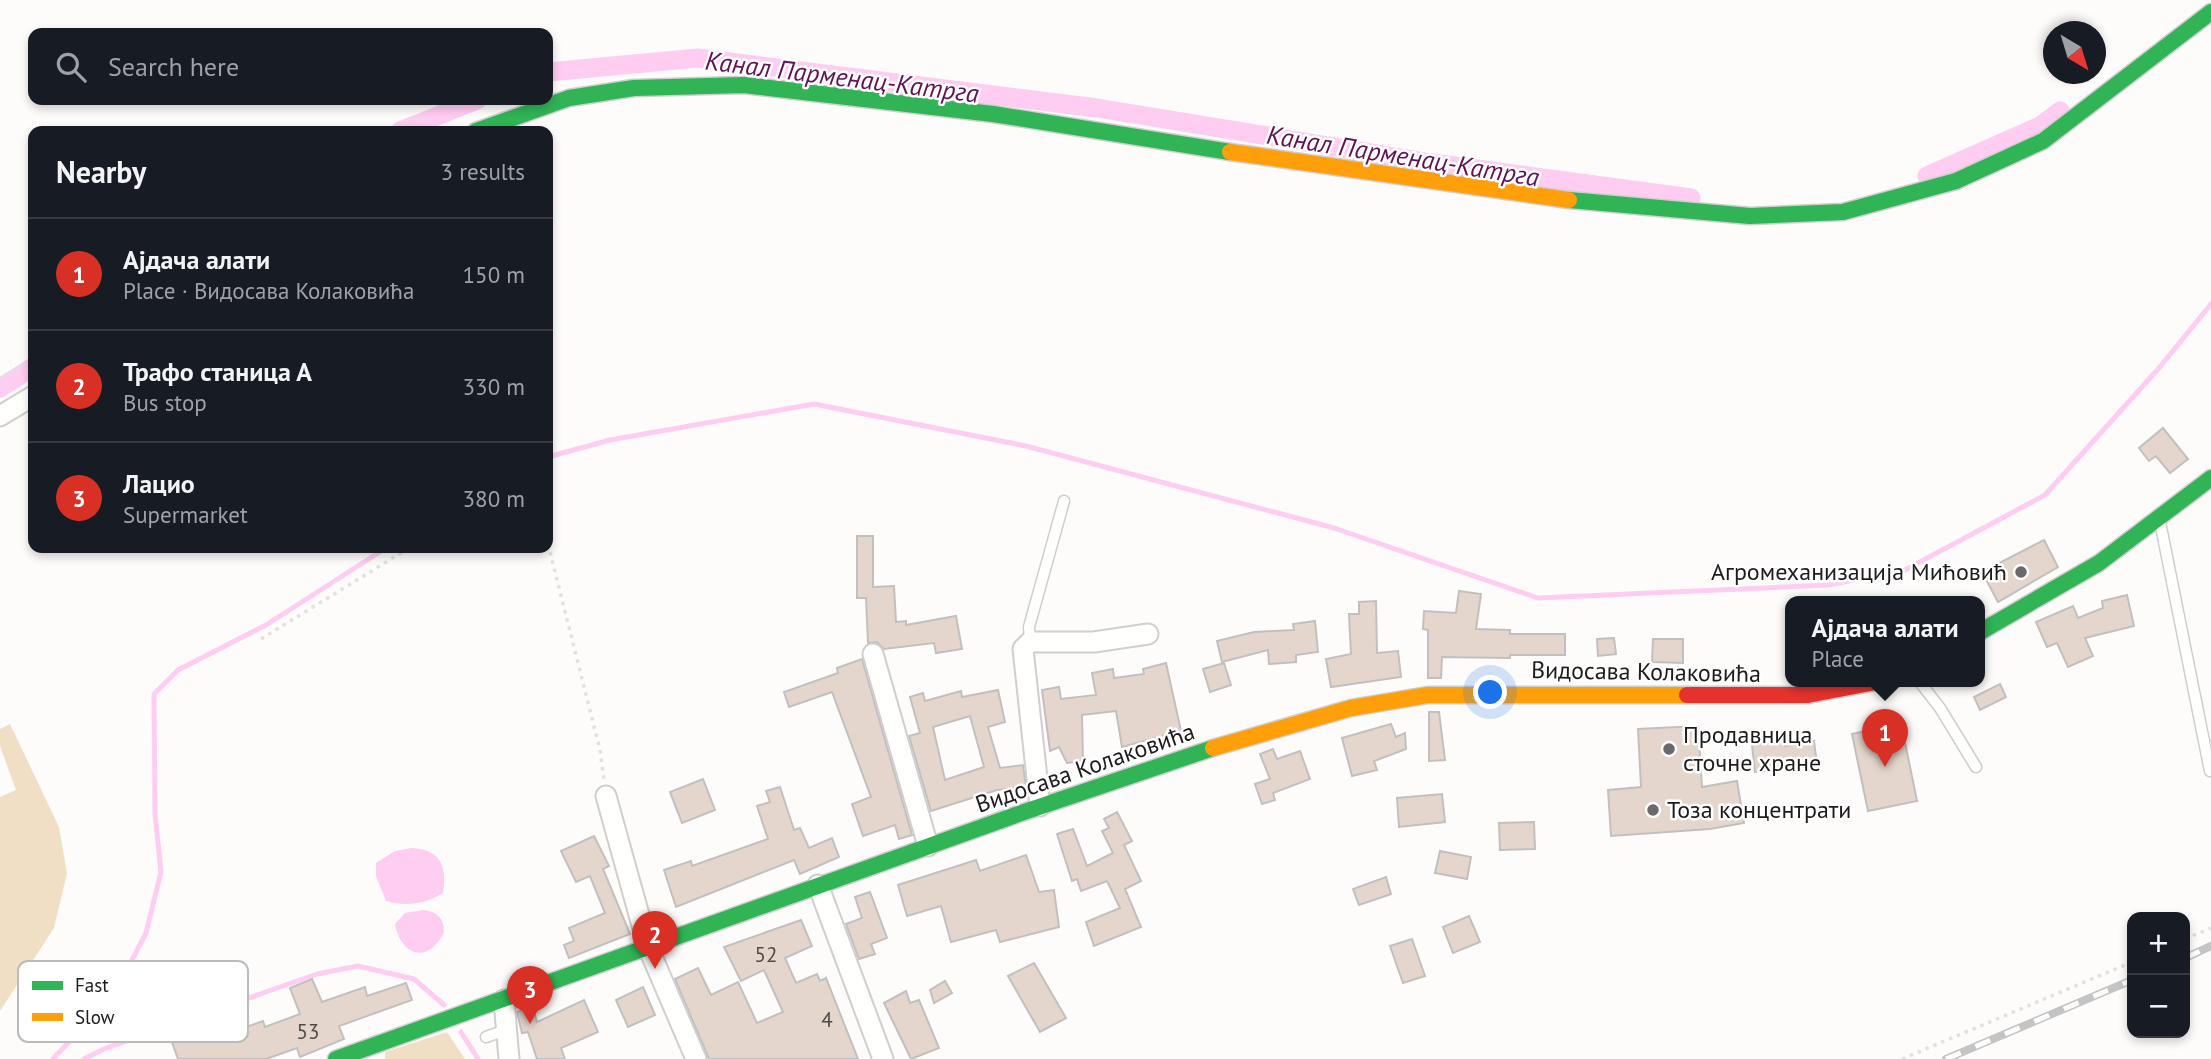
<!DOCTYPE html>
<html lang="en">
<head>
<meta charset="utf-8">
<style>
  body { margin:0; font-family:"PT Sans",sans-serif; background:#20242c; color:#f1f3f6 }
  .controls { position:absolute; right:21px; bottom:21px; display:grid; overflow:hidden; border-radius:14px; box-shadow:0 4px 10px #0003 }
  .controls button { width:63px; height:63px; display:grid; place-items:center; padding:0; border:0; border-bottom:2px solid #363941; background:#171b24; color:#f1f3f6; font:35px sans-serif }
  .compass { position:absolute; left:2043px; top:21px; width:63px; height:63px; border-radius:50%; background:#171b24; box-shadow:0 4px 10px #0003; rotate:142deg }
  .you { position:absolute; left:1491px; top:693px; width:24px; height:24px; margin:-18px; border:5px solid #fff; border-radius:50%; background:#1a73e8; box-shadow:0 0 0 10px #1a73e833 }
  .badge { display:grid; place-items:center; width:46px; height:46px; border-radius:50%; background:#d93025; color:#fff; font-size:23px; font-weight:700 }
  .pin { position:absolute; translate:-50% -58px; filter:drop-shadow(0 2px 4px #0008) }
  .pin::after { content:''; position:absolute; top:37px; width:24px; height:21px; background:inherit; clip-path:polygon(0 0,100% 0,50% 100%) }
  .popup { position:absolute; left:1785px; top:596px; width:200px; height:91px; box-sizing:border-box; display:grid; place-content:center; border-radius:14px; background:#171b24; filter:drop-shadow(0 2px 5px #0005); font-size:23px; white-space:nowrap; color:#9ea1a6 }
  .popup b { font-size:26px; color:#f1f3f6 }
  .popup::after { content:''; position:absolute; left:50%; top:100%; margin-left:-14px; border:14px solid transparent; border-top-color:#171b24 }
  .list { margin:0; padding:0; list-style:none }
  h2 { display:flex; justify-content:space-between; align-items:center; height:91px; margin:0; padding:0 28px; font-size:30px }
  h2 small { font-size:23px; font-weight:400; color:#9ea1a6 }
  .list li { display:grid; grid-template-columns:46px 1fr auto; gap:21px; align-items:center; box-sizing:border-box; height:112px; padding:0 28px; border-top:2px solid #363941 }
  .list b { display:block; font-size:26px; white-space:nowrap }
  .list p { margin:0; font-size:23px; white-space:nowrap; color:#9ea1a6 }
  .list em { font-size:23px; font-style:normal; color:#9ea1a6 }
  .icon { flex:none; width:38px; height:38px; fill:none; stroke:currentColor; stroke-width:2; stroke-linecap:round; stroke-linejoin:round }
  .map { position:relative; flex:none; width:2211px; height:1059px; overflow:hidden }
  .search { position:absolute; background:#171b24; box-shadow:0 4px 10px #0003; left:28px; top:28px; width:525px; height:77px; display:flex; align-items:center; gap:18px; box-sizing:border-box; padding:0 24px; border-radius:14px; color:#9ea1a6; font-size:26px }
  .panel { position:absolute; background:#171b24; box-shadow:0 4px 10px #0003; left:28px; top:126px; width:525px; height:427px; border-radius:14px }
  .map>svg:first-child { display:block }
  .green { fill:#f1dfc5 }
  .water { fill:#ffccf2 }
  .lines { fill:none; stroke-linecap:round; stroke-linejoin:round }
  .stream { stroke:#ffccf2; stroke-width:5 }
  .canal { stroke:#ffccf2; stroke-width:19 }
  .building { fill:#e5d6cd; stroke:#c2c0bf; stroke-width:2; fill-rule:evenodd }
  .lane-casing { stroke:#d0cece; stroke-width:13 }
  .street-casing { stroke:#d0cece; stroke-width:23 }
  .fast-casing { stroke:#d0cece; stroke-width:19 }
  .slow-casing { stroke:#d0cece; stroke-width:19 }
  .jam-casing { stroke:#d0cece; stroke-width:19 }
  .path { stroke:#e2e1e1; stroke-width:3.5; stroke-dasharray:3.5 5; stroke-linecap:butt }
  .lane { stroke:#fffffe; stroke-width:10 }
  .street { stroke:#fffffe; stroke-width:19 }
  .fast { stroke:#30b455; stroke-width:16 }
  .slow { stroke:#ff9f0a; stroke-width:16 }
  .jam { stroke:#e5322d; stroke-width:16 }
  .rail-casing { stroke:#c4c4c4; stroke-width:8 }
  .rail { stroke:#fff; stroke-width:5; stroke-dasharray:16; stroke-linecap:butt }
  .poi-dot { fill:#6c6a69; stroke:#fff; stroke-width:2.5 }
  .labels { text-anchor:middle; stroke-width:5; stroke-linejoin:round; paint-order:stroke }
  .number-label { font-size:21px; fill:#4f4a48 }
  .poi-label { font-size:24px; fill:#1d1b1b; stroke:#fff; text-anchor:start }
  .street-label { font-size:24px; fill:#1d1b1b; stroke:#fff }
  .water-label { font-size:26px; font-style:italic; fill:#621156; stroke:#fff }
  .key { fill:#fff; stroke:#bbb; stroke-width:2 }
  .key-label { font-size:19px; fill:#1d1b1b }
</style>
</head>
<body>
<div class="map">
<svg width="2211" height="1059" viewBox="0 0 2211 1059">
  <rect width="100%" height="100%" fill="#fefcfb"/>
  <g class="green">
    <path d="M10 724 59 827 67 873 54 928 0 1011V797L16 790 0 746V729Z"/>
    <path d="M447 1032 465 1059H385V1052Z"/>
  </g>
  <g class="water">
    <path d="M412 848C441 850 447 866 443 893 426 904 405 907 386 901L376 876V863L395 851Z"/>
    <path d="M423 910C437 911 444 918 444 932 429 964 401 957 395 924L405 913Z"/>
  </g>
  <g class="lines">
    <g class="stream">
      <path d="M548 457 610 440 814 404 1026 446 1334 528 1538 598 1828 585 1905 570 2045 495 2159 368 2211 304"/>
      <path d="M461 1032 478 1059"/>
      <path d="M53 1059 116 991 146 933 161 872 155 814 154 694 178 670 266 625 386 548"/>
      <path d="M84 1059 104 1049 317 974 358 966 414 979 444 1005"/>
    </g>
    <g class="canal">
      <path d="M548 72 698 58 1097 108 1432 163 1691 198"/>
      <path d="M400 131 477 100"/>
      <path d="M1927 176 2040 126 2060 111"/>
      <path d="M0 388 33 367"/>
    </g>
  </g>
  <g class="building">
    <path d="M2163 428 2188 459 2170 473 2156 456 2149 461 2139 448Z"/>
    <path d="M857 536H873V587L894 586 896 622 906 621V625L956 616 962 649 936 653 934 643 884 649 877 642 868 643 866 598H857Z"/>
    <path d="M2044 540 2058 567 1998 602 1982 572Z"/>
    <path d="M1459 591 1481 594 1476 629 1510 630V634H1565V655H1510V658L1442 657 1441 678H1428V630L1423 629 1424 611 1456 613Z"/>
    <path d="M2127 595 2134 626 2085 638 2093 656 2068 667 2057 643 2047 647 2036 622 2073 606 2078 618 2103 608 2102 601Z"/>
    <path d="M1376 601 1377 653 1398 651 1401 677 1331 687 1326 659 1351 654 1349 614H1359V602Z"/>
    <path d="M1315 621 1318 652 1296 655V662L1269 664 1268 650 1222 662 1217 641 1254 632 1294 630 1293 624Z"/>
    <path d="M1614 638 1616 654 1598 656 1597 639Z"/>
    <path d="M1653 639H1683V663L1652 662Z"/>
    <path d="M862 659 912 835 899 839 895 825 863 836 852 804 871 797 832 692 789 707 784 692 838 673 837 668Z"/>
    <path d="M1166 663 1181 731 1122 747 1116 711 1082 715 1083 761 1067 763 1059 747 1050 751 1042 690 1059 687 1061 699 1096 695 1092 673 1113 669 1114 678 1144 674 1143 669Z"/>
    <path d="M1224 663 1231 685 1210 692 1203 669Z"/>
    <path d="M2000 684 2006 697 1980 710 1974 697Z"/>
    <path d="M998 690 1005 722 988 727 1000 768 1023 765 1026 787 997 790 931 811 909 736 920 733 910 697 923 693 925 701 961 691 962 697ZM970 716 984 767 945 780 933 727Z"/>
    <path d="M1429 712H1439L1445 760 1429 761Z"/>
    <path d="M1901 723 1917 801 1868 811 1852 734Z"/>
    <path d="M1391 724 1396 737 1405 733 1406 749 1374 761 1377 770 1352 776 1342 738Z"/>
    <path d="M1698 726 1702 787 1737 781 1744 823 1710 829 1611 836 1608 790 1641 787 1638 729Z"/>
    <path d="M1785 741V746L1814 741 1817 765 1755 772 1752 745Z"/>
    <path d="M1273 749 1277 759 1300 751 1310 779 1273 793 1275 800 1262 804 1255 784 1270 779 1260 754Z"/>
    <path d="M703 779 715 810 682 823 670 792Z"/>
    <path d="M780 787 794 830 800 828 809 848 832 838 839 857 800 874 794 860 676 907 664 870 691 861 692 866 768 839 757 806 770 802 766 791Z"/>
    <path d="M1442 794 1445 822 1399 827 1397 798Z"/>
    <path d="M1117 812 1132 841 1124 845 1141 881 1125 889 1141 927 1094 946 1086 922 1120 908 1107 881 1081 891 1077 879 1072 881 1057 834 1073 829 1087 866 1113 853 1102 831 1109 828 1104 819Z"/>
    <path d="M1534 822 1535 849 1500 850 1499 823Z"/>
    <path d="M594 836 609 866 603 869 630 934 569 958 564 945 574 941 569 928 605 913 590 876 576 882 561 851Z"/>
    <path d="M1440 851 1471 857 1467 879 1435 873Z"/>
    <path d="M1026 855 1039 892 1054 890 1059 927 1000 942 996 930 951 942 941 906 907 916 898 885 976 860 980 871Z"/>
    <path d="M1386 877 1391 894 1359 905 1353 889Z"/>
    <path d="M870 892 887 938 871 944 875 954 859 959 846 924 862 918 855 897Z"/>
    <path d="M1469 916 1480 942 1453 953 1443 927Z"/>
    <path d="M801 920 812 946 785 958 796 983 817 974 820 981 826 978 858 1059H709L675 979 698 968 711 995 738 982 757 1023 783 1012 764 970 741 981 724 947Z"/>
    <path d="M1412 939 1425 976 1403 983 1390 946Z"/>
    <path d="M1034 963 1066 1018 1040 1032 1008 976Z"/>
    <path d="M312 979 322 1002 365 987 367 996 406 983 412 1000 339 1026 344 1039 300 1057 297 1048 266 1059H178L168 1031 216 1014 224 1035 263 1021 265 1027 300 1014 290 988Z"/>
    <path d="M945 981 952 993 934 1003 930 990Z"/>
    <path d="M643 987 655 1015 628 1027 616 1000Z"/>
    <path d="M906 991 910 1003 919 1000 939 1048 911 1059 884 1003Z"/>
    <path d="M584 1000 598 1032 561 1048 565 1059H537L528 1032 522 1033 517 1012 532 1006 537 1022Z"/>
  </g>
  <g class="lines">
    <defs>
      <g id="lane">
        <path d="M2160 522 2210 771"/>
        <path d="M1030 642 1029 627 1064 501"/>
        <path d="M1919 681 1940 708 1976 767"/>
        <path d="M486 1037 506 1030"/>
      </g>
      <g id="street">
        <path d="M0 416 33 396"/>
        <path d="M873 654 928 846"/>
        <path d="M606 796 648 947 696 1059"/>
        <path d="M1040 806 1023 649 1030 642H1094L1148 634"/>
        <path d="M818 885 883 1059"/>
        <path d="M504 1000 509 1059"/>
      </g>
      <g id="fast">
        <path d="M476 131 569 98 634 88 744 85 993 114 1230 152"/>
        <path d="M1569 200 1750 216 1843 212 1956 181 2043 141 2211 12"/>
        <path d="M1980 632 2099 563 2211 478"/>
        <path d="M336 1059 1024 812 1213 748"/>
      </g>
      <g id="slow">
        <path d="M1230 152 1569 200"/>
        <path d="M1213 748 1351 708 1428 695H1687"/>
      </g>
      <path id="jam" d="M1687 695H1808L1881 681"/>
    </defs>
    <use href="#lane" class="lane-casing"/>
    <use href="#street" class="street-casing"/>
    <use href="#fast" class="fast-casing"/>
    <use href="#slow" class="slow-casing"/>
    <use href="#jam" class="jam-casing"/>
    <g class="path">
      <path d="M0 379 33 358"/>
      <path d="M548 544 600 750 604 780"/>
      <path d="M261 639 409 548"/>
      <path d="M2185 939 2211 928"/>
      <path d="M1902 1059 2132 962"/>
    </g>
    <use href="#lane" class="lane"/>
    <use href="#street" class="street"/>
    <use href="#fast" class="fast"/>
    <use href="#slow" class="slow"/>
    <use href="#jam" class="jam"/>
    <defs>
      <g id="rail">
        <path d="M2185 958 2211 946"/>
        <path d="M1946 1059 2132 980"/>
      </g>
    </defs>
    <use href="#rail" class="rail-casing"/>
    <use href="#rail" class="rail"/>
  </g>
  <g class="poi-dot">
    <circle cx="2021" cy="572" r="7"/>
    <circle cx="1669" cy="749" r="7"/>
    <circle cx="1653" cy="810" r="7"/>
  </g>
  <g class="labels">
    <g class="number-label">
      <text x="766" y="962">52</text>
      <text x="827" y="1027">4</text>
      <text x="308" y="1039">53</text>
    </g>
    <g class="poi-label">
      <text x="2007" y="580" text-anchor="end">Агромеханизација Мићовић</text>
      <text x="1683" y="743">Продавница<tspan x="1683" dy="28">сточне хране</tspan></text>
      <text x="1667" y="818">Тоза концентрати</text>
    </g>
    <g class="street-label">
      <text transform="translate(1646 672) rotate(1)" y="8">Видосава Колаковића</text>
      <text transform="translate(1085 768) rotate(-19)" y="8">Видосава Колаковића</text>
    </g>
    <g class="water-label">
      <text transform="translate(842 77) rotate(7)" y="9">Канал Парменац-Катрга</text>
      <text transform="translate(1403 156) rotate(9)" y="9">Канал Парменац-Катрга</text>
    </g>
  </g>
  <rect x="18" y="961" width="230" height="81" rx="10" class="key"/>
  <rect x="32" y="981" width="31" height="9" fill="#30b455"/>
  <rect x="32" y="1013" width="31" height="8" fill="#ff9f0a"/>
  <g class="key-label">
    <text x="75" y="992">Fast</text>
    <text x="75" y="1024">Slow</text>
  </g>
</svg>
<div class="controls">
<button>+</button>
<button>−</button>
</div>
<svg class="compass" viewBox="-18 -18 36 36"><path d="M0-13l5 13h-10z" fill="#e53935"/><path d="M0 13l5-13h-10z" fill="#9ea1a6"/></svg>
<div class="you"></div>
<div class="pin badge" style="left:1885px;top:767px">1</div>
<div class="popup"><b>Ајдача алати</b>Place</div>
<div class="pin badge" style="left:655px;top:969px">2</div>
<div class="pin badge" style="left:530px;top:1024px">3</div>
<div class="search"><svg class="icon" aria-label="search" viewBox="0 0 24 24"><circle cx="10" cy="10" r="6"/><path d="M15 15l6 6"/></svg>Search here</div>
<section class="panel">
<h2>Nearby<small>3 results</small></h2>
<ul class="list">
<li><span class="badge">1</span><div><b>Ајдача алати</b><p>Place · Видосава Колаковића</p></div><em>150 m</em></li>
<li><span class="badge">2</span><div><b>Трафо станица А</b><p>Bus stop</p></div><em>330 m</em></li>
<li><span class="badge">3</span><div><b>Лацио</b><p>Supermarket</p></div><em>380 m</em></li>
</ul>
</section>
</div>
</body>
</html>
